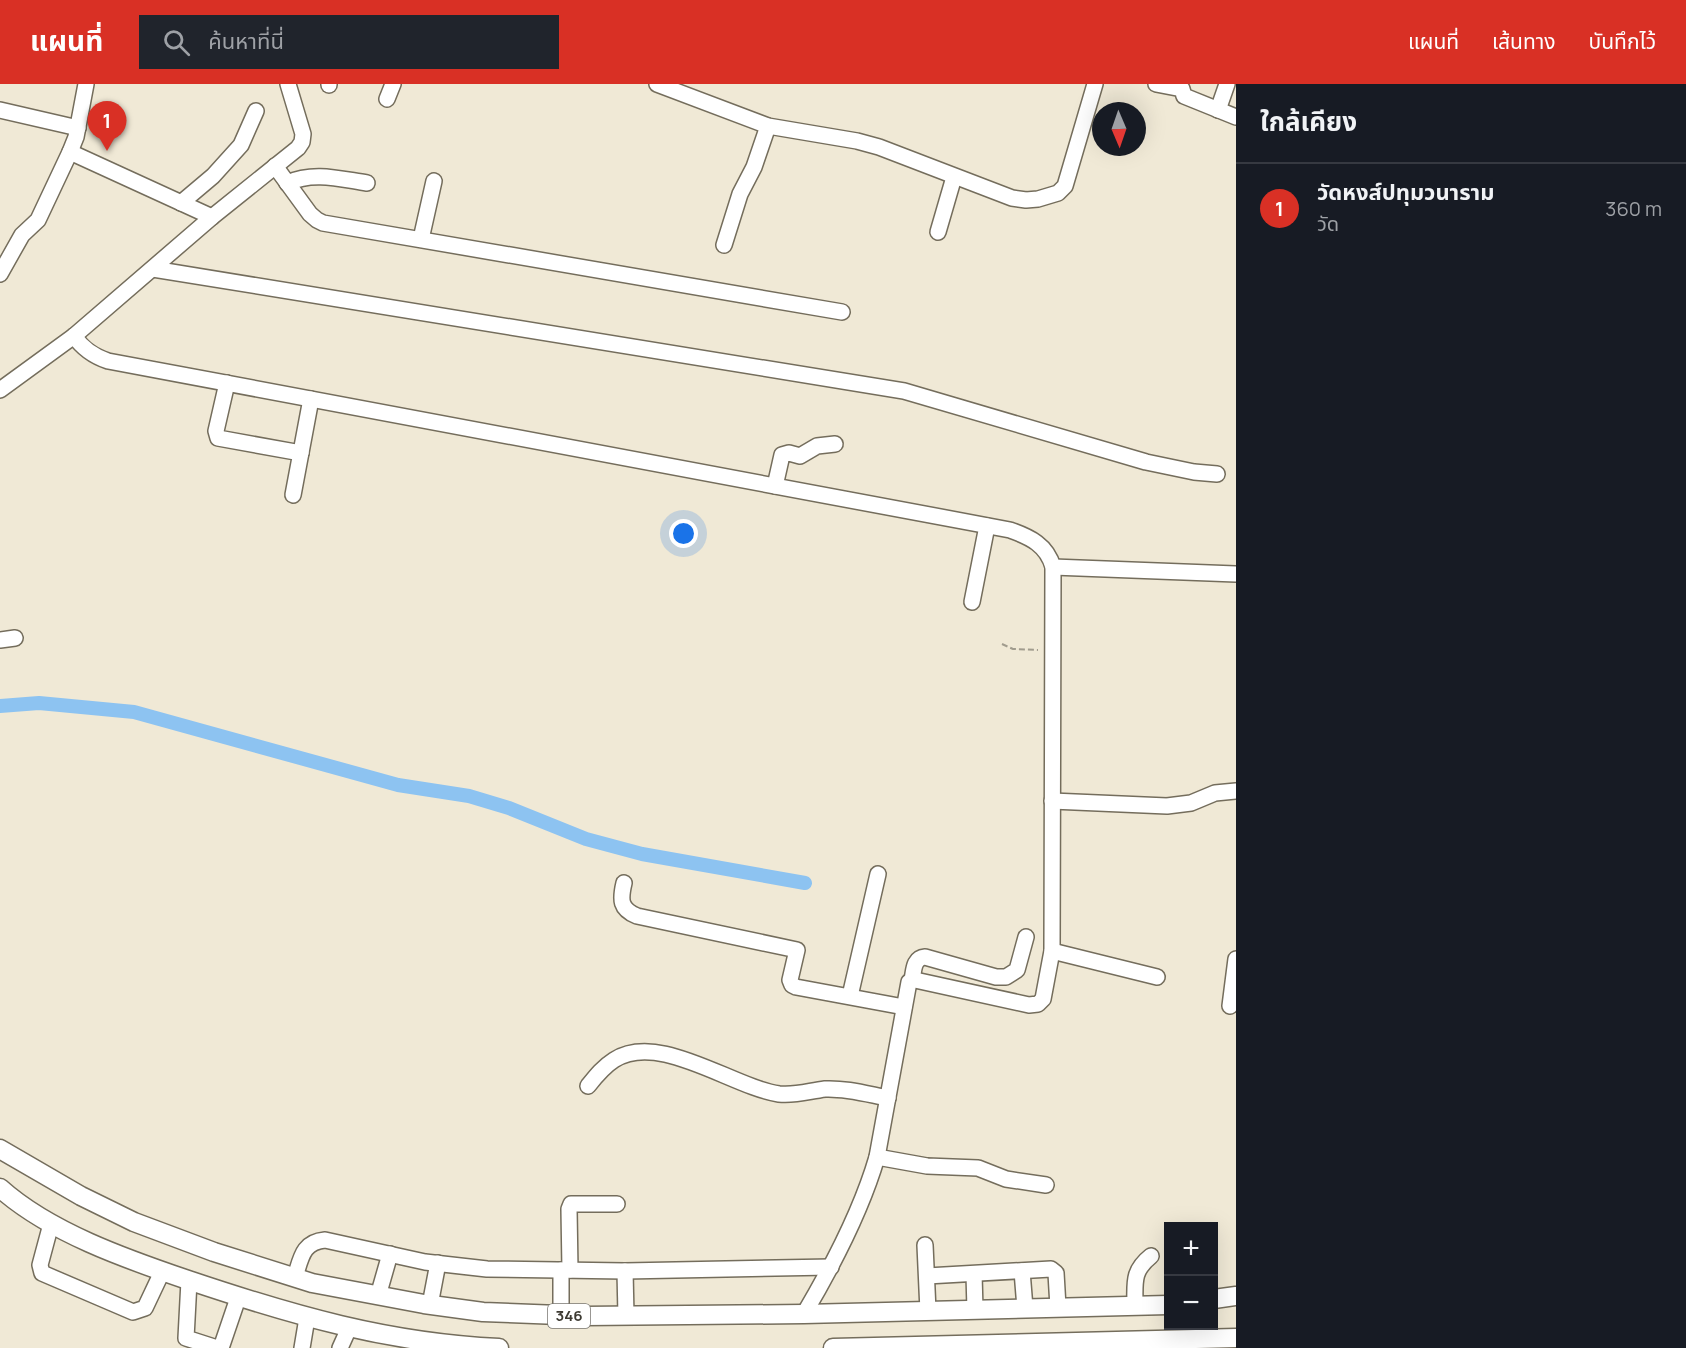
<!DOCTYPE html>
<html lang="th">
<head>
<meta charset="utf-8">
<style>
  body { margin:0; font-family:Manrope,"Noto Sans Thai",sans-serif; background:#20242c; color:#f1f3f6 }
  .controls { position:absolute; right:18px; bottom:18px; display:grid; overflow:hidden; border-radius:0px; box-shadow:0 6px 24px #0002 }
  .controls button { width:54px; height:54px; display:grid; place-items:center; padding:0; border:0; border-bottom:2px solid #363941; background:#171b24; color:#f1f3f6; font:30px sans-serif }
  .compass { position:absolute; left:1092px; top:18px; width:54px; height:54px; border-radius:50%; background:#171b24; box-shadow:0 6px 24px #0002; rotate:178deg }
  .you { position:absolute; left:684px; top:450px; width:21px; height:21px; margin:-15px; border:4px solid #fff; border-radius:50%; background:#1a73e8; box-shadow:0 0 0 9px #1a73e833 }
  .badge { display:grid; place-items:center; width:39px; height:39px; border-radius:50%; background:#d93025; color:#fff; font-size:20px; font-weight:700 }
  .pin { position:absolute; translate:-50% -50px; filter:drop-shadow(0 2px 3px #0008) }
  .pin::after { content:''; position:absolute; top:32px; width:21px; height:18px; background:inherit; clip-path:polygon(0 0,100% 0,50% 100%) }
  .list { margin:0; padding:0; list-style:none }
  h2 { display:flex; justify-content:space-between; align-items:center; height:78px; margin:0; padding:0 24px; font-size:26px }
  h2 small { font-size:20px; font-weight:400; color:#9ea1a6 }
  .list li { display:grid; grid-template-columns:39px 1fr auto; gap:18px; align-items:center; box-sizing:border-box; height:90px; padding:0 24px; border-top:2px solid #363941 }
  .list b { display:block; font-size:22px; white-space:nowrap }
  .list p { margin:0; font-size:20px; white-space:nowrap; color:#9ea1a6 }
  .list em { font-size:20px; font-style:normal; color:#9ea1a6 }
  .icon { flex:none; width:33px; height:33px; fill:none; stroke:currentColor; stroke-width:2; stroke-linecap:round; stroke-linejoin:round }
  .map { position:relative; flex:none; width:1236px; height:1264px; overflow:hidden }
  header { display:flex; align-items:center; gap:36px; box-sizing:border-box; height:84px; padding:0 30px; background:#d93025; color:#fff }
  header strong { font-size:28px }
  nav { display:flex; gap:33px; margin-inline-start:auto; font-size:21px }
  .search { width:420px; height:54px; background:#20242c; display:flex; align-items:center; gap:15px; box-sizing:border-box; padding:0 21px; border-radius:0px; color:#9ea1a6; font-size:22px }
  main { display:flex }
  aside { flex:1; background:#171b24 }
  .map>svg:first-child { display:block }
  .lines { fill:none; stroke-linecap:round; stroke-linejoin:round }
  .canal { stroke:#8dc3f1; stroke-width:14 }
  .minor-casing { stroke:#746d5c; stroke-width:18 }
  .major-casing { stroke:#746d5c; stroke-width:21 }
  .path { stroke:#a19c8e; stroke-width:2; stroke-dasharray:6 3; stroke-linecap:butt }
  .minor { stroke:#fff; stroke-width:15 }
  .major { stroke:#fff; stroke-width:18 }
  .labels { text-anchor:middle; stroke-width:5; stroke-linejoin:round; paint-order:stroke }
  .shield { fill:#fff; stroke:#787670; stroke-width:1.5 }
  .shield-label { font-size:15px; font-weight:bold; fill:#3e3b33 }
</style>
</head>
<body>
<header>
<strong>แผนที่</strong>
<div class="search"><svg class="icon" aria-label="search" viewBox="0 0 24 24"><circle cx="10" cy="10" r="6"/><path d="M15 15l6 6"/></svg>ค้นหาที่นี่</div>
<nav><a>แผนที่</a><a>เส้นทาง</a><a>บันทึกไว้</a></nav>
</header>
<main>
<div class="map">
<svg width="1236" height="1264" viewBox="0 0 1236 1264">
  <rect width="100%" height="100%" fill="#f0e9d6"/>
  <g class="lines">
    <path class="canal" d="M0 622 39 619 134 628 398 701 469 712 509 724 586 755 642 770 805 799"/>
    <defs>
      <g id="minor">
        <path d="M657 0 768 42 857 57 879 63 1012 114 1026 116 1038 115 1058 109 1065 102 1095 0"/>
        <path d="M1156 0 1182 5 1184 12 1236 33"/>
        <path d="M329 1V0"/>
        <path d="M387 15 393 0"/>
        <path d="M0 26 78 44"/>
        <path d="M1218 26 1227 0"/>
        <path d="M70 68 212 133"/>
        <path d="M275 82 310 130 317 136 323 139 842 228"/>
        <path d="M287 99C314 87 340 95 367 99"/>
        <path d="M181 119 213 92 241 61 256 27"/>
        <path d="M938 148 954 93"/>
        <path d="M421 155 434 97"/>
        <path d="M724 161 740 110 754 83 768 42"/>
        <path d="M153 185 904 307 1146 378 1194 388 1217 390"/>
        <path d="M0 190 22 151 38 136 70 68 76 53 86 0"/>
        <path d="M74 252C83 265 93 272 108 277L1010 446C1030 453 1047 461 1053 483L1052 867 1043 915 1038 920 1029 921 915 896 909 898 877 1073C861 1128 833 1181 804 1230"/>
        <path d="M227 299 216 347 218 354 301 369"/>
        <path d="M0 306 74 252 212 133 298 64 302 58 303 50 288 0"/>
        <path d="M775 402 782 371 789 369 800 372 817 362 835 360"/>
        <path d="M293 411 311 315"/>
        <path d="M1053 483 1236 490"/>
        <path d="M972 518 987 442"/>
        <path d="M0 556 15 554"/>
        <path d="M1052 717 1167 722 1191 719 1215 709 1236 707"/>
        <path d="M624 799C620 816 620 825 637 832L797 866 790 896 792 901 796 903 904 923"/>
        <path d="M1052 867 1157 893"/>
        <path d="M912 896C914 887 913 874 925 873L996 893H1006L1017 886 1026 853"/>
        <path d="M850 912 878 790"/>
        <path d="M1230 922 1236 875"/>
        <path d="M588 1002C596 992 603 983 614 976 659 947 732 1003 779 1010 795 1012 809 1007 825 1005 846 1004 867 1010 888 1014"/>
        <path d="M877 1073 927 1082 978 1084 1006 1095 1046 1101"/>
        <path d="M51 1140 40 1181 42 1189 133 1228 145 1224 162 1188"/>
        <path d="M925 1161 928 1227"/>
        <path d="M570 1186 569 1125 571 1120H617"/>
        <path d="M625 1187 626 1232"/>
        <path d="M1022 1187 1025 1224"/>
        <path d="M974 1190 975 1226"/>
        <path d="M927 1192 1051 1185 1056 1189 1058 1223"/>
        <path d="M295 1193C301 1175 302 1158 325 1156L425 1178 487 1185 625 1187 831 1183"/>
        <path d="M189 1197 186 1254 217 1264"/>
        <path d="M378 1212 390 1170"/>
        <path d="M430 1221 438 1179"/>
        <path d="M1135 1222C1135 1199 1132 1187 1151 1172"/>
        <path d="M561 1232V1186"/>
        <path d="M221 1264 238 1214"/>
        <path d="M302 1264 307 1234"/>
        <path d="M340 1264 349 1244"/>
      </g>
      <g id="major">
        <path d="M0 1065 81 1112 134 1138 214 1168 312 1199 424 1220 483 1228 585 1232 804 1230 1168 1221"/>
        <path d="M0 1104C49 1148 126 1175 188 1196 292 1231 388 1259 499 1264"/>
        <path d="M1214 1215 1236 1212"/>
        <path d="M833 1264 1236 1254"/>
      </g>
    </defs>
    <use href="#minor" class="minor-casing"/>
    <use href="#major" class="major-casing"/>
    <path class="path" d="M1002 560 1013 565 1038 566"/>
    <use href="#minor" class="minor"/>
    <use href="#major" class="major"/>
  </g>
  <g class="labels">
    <rect class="shield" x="548" y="1220" width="42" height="24" rx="4.5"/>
    <g class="shield-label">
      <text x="569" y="1237">346</text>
    </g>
  </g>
</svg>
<div class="controls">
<button>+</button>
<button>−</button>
</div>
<svg class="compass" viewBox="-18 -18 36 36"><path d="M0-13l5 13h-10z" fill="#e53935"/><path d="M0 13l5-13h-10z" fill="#9ea1a6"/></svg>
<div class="you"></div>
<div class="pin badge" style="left:107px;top:67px">1</div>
</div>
<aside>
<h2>ใกล้เคียง<small></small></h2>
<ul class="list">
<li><span class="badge">1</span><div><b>วัดหงส์ปทุมวนาราม</b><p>วัด</p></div><em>360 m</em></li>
</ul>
</aside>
</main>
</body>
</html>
